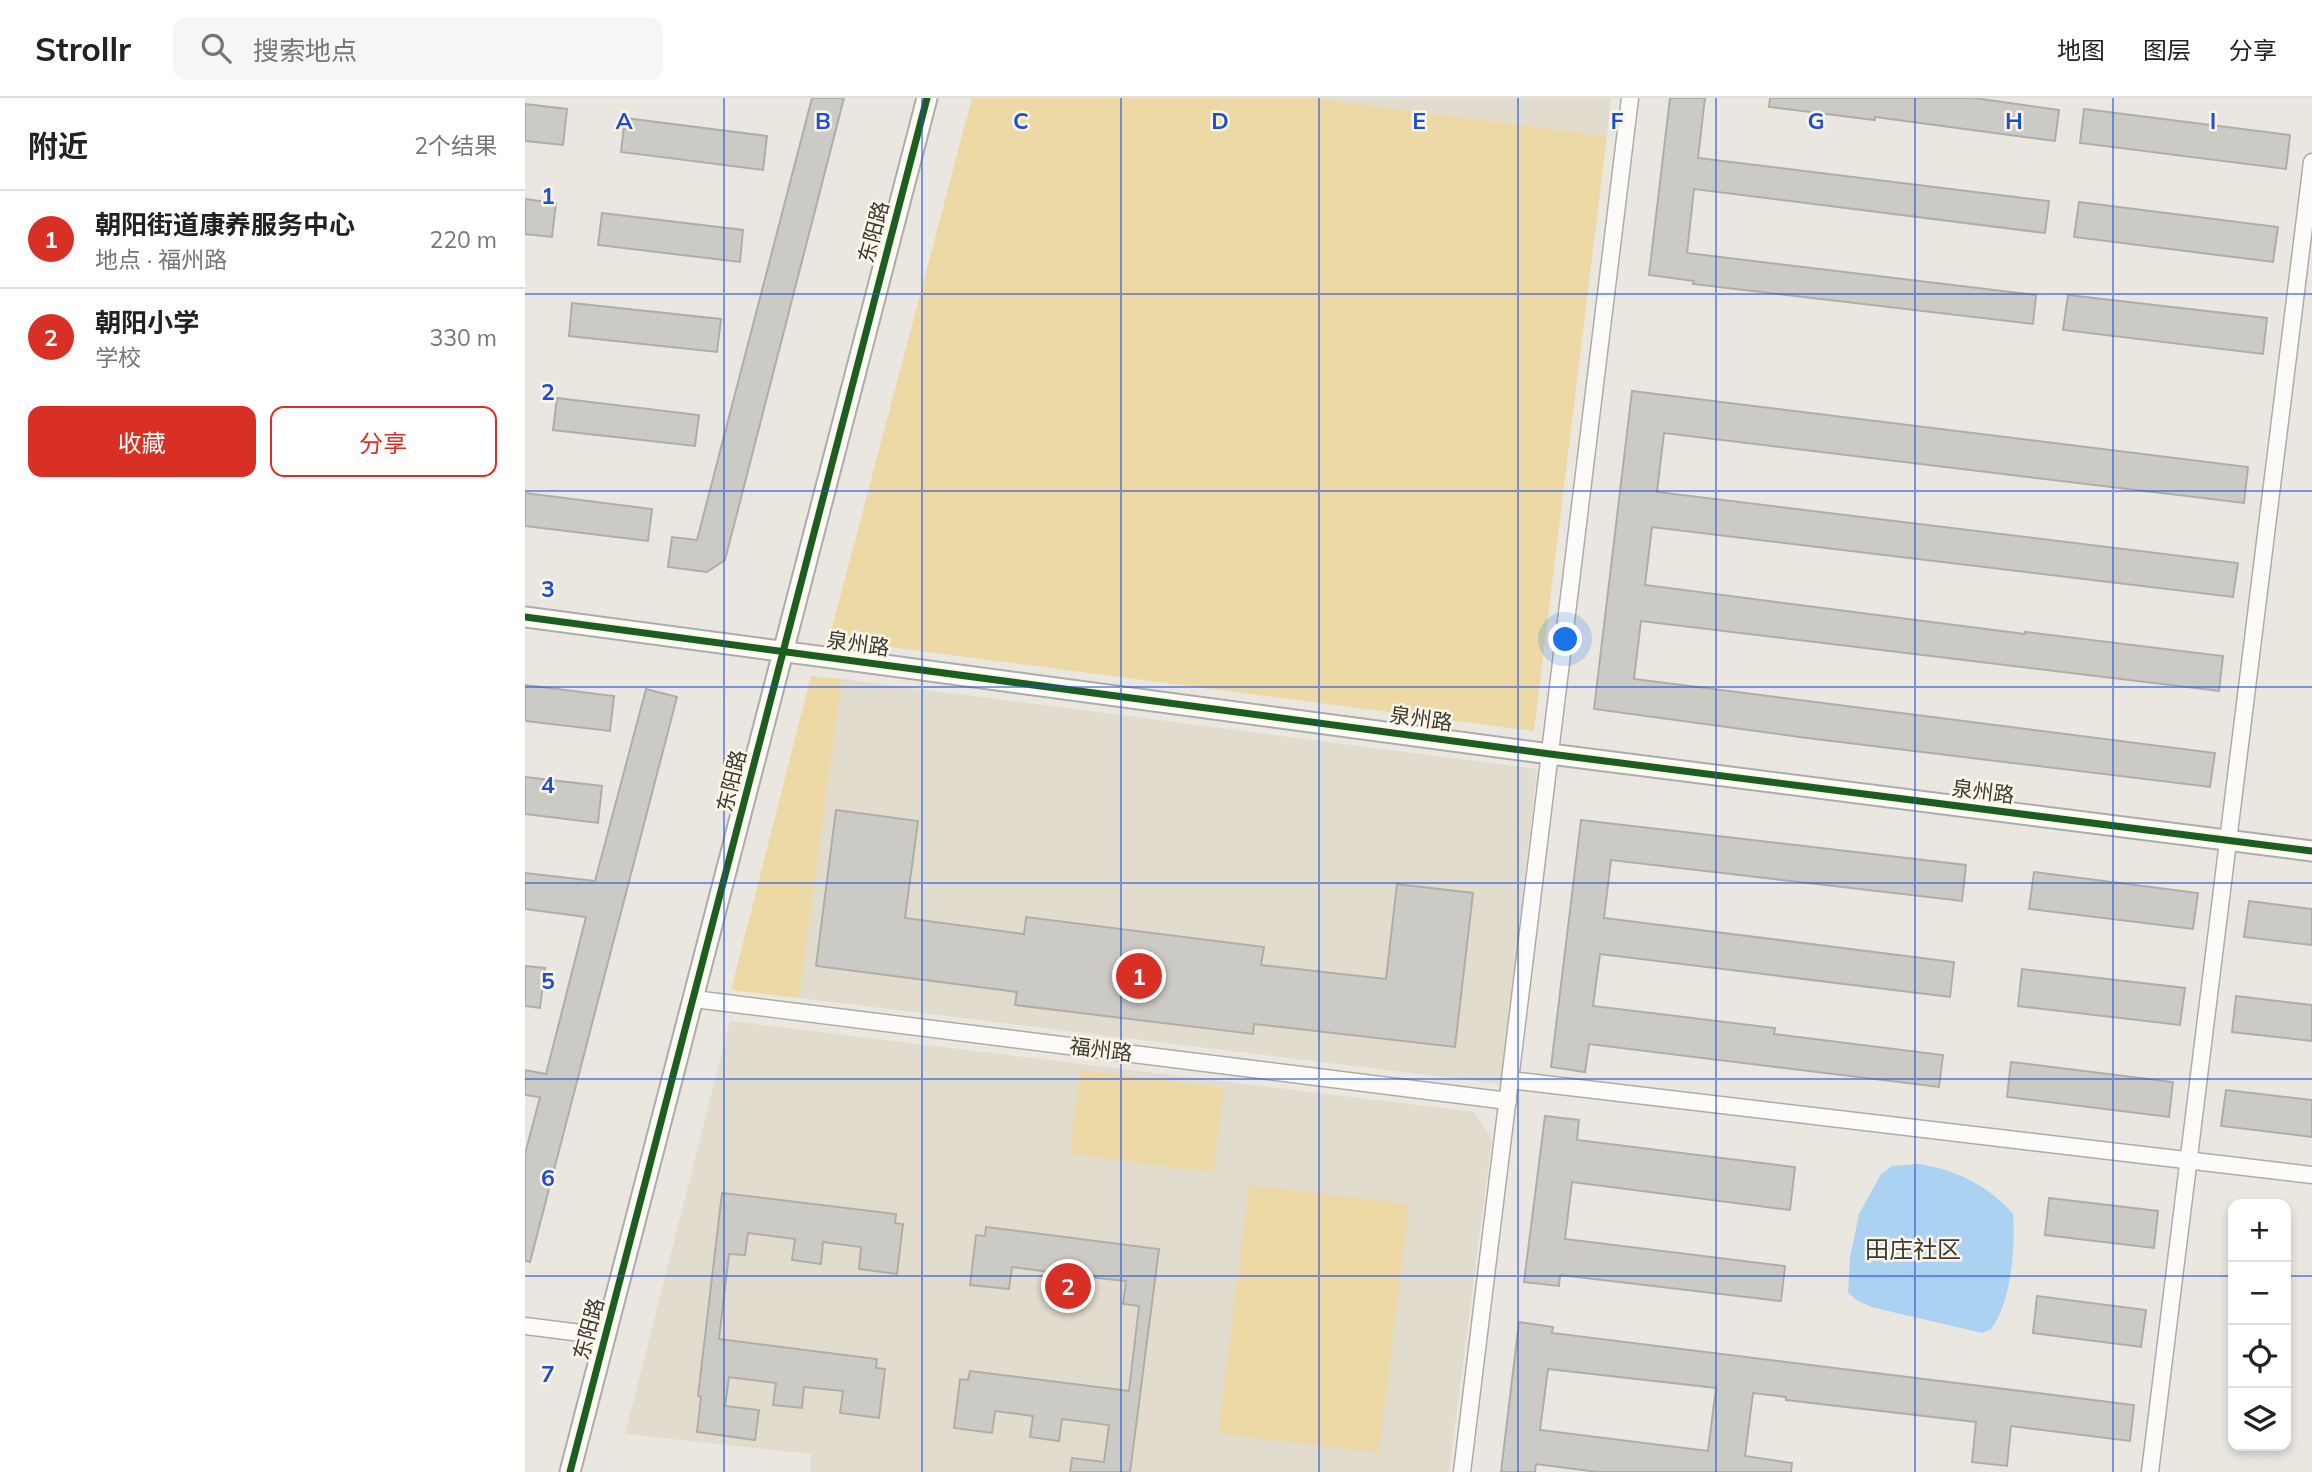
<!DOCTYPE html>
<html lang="zh">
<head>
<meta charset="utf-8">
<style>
  body { margin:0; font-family:Mulish,"Noto Sans SC",sans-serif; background:#f6f6f6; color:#222 }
  .controls { position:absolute; right:21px; bottom:21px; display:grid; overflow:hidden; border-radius:14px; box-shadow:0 4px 10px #0003 }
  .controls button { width:63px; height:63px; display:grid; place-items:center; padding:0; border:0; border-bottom:2px solid #e0e0e0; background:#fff; color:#222; font:35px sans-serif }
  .you { position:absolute; left:1041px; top:542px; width:24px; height:24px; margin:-18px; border:5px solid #fff; border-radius:50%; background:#1a73e8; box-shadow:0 0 0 10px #1a73e833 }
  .badge { display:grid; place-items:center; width:46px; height:46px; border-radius:50%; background:#d93025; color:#fff; font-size:23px; font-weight:700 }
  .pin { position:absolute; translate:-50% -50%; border:4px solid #fff; box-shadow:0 2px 7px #0006 }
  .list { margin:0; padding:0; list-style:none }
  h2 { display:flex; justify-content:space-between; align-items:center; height:91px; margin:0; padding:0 28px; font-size:30px }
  h2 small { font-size:23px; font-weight:400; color:#767676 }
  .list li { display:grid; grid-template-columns:46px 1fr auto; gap:21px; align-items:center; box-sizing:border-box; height:98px; padding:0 28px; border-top:2px solid #e0e0e0 }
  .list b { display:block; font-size:26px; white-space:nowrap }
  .list p { margin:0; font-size:23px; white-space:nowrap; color:#767676 }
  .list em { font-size:23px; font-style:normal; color:#767676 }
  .actions { display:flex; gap:14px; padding:21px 28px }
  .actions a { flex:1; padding:16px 0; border:2px solid #d93025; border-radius:14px; text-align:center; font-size:24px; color:#d93025 }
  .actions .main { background:#d93025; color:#fff }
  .icon { flex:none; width:38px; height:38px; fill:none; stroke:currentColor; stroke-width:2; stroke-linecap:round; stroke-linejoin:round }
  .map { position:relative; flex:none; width:1787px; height:1374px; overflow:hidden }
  header { display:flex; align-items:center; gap:42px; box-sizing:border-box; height:98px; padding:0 35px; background:#fff; border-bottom:2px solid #e0e0e0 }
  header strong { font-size:33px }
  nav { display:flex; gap:38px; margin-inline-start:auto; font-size:24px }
  .search { width:490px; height:63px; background:#f6f6f6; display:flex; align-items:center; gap:18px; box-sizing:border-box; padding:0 24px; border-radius:14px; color:#767676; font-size:26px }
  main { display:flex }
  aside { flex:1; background:#fff }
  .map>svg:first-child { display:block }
  .built { fill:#e2dcce }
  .green { fill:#edd9a6 }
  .water { fill:#acd2f2 }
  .building { fill:#cccac4; stroke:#afada7; stroke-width:2; fill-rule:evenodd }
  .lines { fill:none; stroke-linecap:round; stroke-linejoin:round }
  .minor-casing { stroke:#aeaca6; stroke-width:19 }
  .tertiary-casing { stroke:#aeaca6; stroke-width:23 }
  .minor { stroke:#fcfbfa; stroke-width:16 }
  .tertiary { stroke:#fcfbfa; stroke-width:19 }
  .cycleway-casing { stroke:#fcf6e8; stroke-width:11 }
  .cycleway { stroke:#1b5e20; stroke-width:7 }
  .grid { fill:none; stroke:#1d4ed8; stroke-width:2; stroke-opacity:0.55 }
  .labels { text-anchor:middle; stroke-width:5; stroke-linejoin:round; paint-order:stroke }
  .street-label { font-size:21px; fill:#3c3a35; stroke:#fcf6e8 }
  .quarter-label { font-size:24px; fill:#3c3a35; stroke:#fcf6e8 }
  .grid-label { font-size:23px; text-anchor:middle; font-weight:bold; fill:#1d4ed8; stroke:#fcf6e8; stroke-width:5; stroke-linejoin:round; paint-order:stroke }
</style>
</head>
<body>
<header>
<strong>Strollr</strong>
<div class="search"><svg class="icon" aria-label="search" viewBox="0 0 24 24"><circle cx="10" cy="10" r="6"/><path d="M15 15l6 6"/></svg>搜索地点</div>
<nav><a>地图</a><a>图层</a><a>分享</a></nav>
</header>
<main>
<aside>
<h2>附近<small>2个结果</small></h2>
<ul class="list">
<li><span class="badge">1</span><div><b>朝阳街道康养服务中心</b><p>地点 · 福州路</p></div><em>220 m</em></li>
<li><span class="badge">2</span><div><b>朝阳小学</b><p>学校</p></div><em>330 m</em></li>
</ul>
<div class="actions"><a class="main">收藏</a><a>分享</a></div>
</aside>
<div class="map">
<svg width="1787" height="1374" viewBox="0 0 1787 1374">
  <rect width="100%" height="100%" fill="#eae7e0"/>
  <g class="built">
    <path d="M785 0H1086L1082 38Z"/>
    <path d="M317 581 1012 671 976 986 274 900Z"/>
    <path d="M205 923 949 1014 967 1040 924 1374H285L286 1356 100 1336Z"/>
  </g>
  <g class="green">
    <path d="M447 0H785L1082 38 1009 633 304 541Z"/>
    <path d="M286 578 317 581 274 900 206 892Z"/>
    <path d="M555 972 699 990 688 1074 545 1056Z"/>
    <path d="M724 1087 884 1106 854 1355 693 1335Z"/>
  </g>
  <path class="water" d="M1393 1066C1430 1071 1464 1088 1488 1116 1491 1148 1486 1205 1466 1231L1457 1235 1346 1209 1333 1203 1323 1195 1325 1160 1334 1116 1356 1076 1367 1068Z"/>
  <g class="building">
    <path d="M287 0H319L200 462 182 474 143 469 147 439 172 442Z"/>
    <path d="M1145 0H1180L1173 60 1524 103 1520 135 1169 91 1162 155 1511 197 1508 226 1168 186 1169 183 1124 177Z"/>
    <path d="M1245 0H1449L1534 12 1530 43 1350 19V22L1244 9Z"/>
    <path d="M0 6 42 11 38 47 0 43Z"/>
    <path d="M1559 11 1765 37 1761 71 1555 45Z"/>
    <path d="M100 20 242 38 238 72 96 54Z"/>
    <path d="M0 101 31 105 27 139 0 136Z"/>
    <path d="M1554 104 1753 129 1748 164 1549 139Z"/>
    <path d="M77 115 218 132 215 164 73 147Z"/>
    <path d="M1543 197 1742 220 1738 256 1538 232Z"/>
    <path d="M47 205 196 221 192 254 44 238Z"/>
    <path d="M1107 293 1723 369 1719 405 1139 335 1132 394 1713 465 1708 499 1127 429 1120 487 1500 536V534L1698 558 1694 593 1116 523 1109 581 1690 655 1685 689 1282 640 1069 611Z"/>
    <path d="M32 300 174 317 170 348 28 332Z"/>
    <path d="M0 395 127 411 123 443 0 428Z"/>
    <path d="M0 587 89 598 85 633 0 623Z"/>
    <path d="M121 591 152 599 5 1164 0 1163V1056L15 999 0 997V972L21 976 61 819 0 811V775L70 783Z"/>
    <path d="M0 679 77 688 73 725 0 716Z"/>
    <path d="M311 712 393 723 380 820 499 836 501 819 739 849 736 867 861 881 872 786 948 795 930 949 729 926 728 936 490 907 492 894 291 868Z"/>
    <path d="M1056 722 1441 767 1437 803 1086 762 1079 820 1429 864 1425 899 1075 856 1068 908 1250 930 1249 936 1418 957 1414 989 1064 946 1060 974 1026 969Z"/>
    <path d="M1509 774 1673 795 1668 831 1504 811Z"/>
    <path d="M1724 803 1787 811V847L1719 839Z"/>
    <path d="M0 868 20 870 15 910 0 908Z"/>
    <path d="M1497 871 1660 890 1655 927 1493 908Z"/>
    <path d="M1711 898 1787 907V943L1707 934Z"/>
    <path d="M1486 964 1648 984 1644 1019 1482 999Z"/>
    <path d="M1701 992 1787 1002V1039L1696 1028Z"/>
    <path d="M1020 1018 1054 1022 1052 1042 1270 1069 1265 1112 1047 1084 1040 1141 1260 1168 1256 1203 1035 1177 1034 1188 999 1184Z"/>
    <path d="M197 1095 371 1116 370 1125 378 1126 372 1176 334 1171 336 1149 298 1144 296 1166 267 1162 270 1141 223 1135 220 1157 204 1156 194 1241 352 1261 351 1270 360 1271 354 1320 315 1315 318 1293 279 1289 277 1310 248 1307 251 1285 204 1279 200 1308 234 1312 230 1342 172 1334 176 1299 173 1298Z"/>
    <path d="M1524 1100 1633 1113 1629 1150 1520 1137Z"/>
    <path d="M461 1129 634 1151 605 1374H545L547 1360 579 1364 584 1327 537 1321 534 1343 505 1339 508 1318 470 1313 467 1335 429 1330 435 1281 443 1282 445 1273 604 1293 614 1208 598 1206 601 1183 554 1178 551 1199 522 1196 525 1174 487 1169 484 1191 445 1187 451 1137 460 1138Z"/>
    <path d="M1512 1198 1621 1212 1616 1249 1508 1235Z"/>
    <path d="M994 1224 1028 1229 1027 1235 1609 1307 1605 1343 1486 1328 1482 1368 1447 1364 1451 1324 1261 1302V1299L1228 1295 1220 1358 1267 1365 1266 1374H1073L1011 1366 1010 1374H976ZM1023 1271 1191 1290 1183 1353 1015 1332Z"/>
  </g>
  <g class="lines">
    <defs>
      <g id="minor">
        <path d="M169 901 983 1003"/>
        <path d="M985 982 1787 1077"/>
        <path d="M0 1228 80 1238"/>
        <path d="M937 1374 1105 0"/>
        <path d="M1625 1374 1787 64"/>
      </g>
      <g id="tertiary">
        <path d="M0 519 1025 656 1787 753"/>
        <path d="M45 1374 402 0"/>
      </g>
    </defs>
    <use href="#minor" class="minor-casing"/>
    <use href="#tertiary" class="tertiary-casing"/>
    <use href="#minor" class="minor"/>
    <use href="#tertiary" class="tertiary"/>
    <defs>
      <g id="cycleway">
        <path d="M0 519 1025 656 1787 753"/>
        <path d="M45 1374 402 0"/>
      </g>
    </defs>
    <use href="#cycleway" class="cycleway-casing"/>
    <use href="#cycleway" class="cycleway"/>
  </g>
  <path class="grid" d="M199 0V1374M397 0V1374M596 0V1374M794 0V1374M993 0V1374M1191 0V1374M1390 0V1374M1588 0V1374M0 196H1787M0 393H1787M0 589H1787M0 785H1787M0 981H1787M0 1178H1708M1761 1178H1787"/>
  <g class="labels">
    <g class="street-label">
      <text transform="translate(349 134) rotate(-75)" y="7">东阳路</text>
      <text transform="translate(333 546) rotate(8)" y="7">泉州路</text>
      <text transform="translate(896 621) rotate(8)" y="7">泉州路</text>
      <text transform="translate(207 683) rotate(-76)" y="7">东阳路</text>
      <text transform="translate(1458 694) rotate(7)" y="7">泉州路</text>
      <text transform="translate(576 952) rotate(7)" y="7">福州路</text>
      <text transform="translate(64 1231) rotate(-75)" y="7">东阳路</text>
    </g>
    <g class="quarter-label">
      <text x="1388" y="1160">田庄社区</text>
    </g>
  </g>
  <g class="grid-label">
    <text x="99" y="31">A</text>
    <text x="298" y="31">B</text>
    <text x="496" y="31">C</text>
    <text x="695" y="31">D</text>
    <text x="894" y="31">E</text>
    <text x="1092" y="31">F</text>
    <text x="1291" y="31">G</text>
    <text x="1489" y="31">H</text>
    <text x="1688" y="31">I</text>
    <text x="23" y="106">1</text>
    <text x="23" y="302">2</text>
    <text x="23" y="499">3</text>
    <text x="23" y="695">4</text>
    <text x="23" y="891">5</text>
    <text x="23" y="1088">6</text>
    <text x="23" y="1284">7</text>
  </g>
</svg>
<div class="controls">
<button>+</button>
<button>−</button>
<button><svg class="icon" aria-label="locate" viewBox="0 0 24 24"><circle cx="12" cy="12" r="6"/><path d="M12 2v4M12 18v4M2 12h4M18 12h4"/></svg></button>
<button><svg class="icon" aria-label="layers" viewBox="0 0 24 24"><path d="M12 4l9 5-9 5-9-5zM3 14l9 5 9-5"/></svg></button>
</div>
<div class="you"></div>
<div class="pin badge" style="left:614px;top:878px">1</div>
<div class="pin badge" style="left:543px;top:1188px">2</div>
</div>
</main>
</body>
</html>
